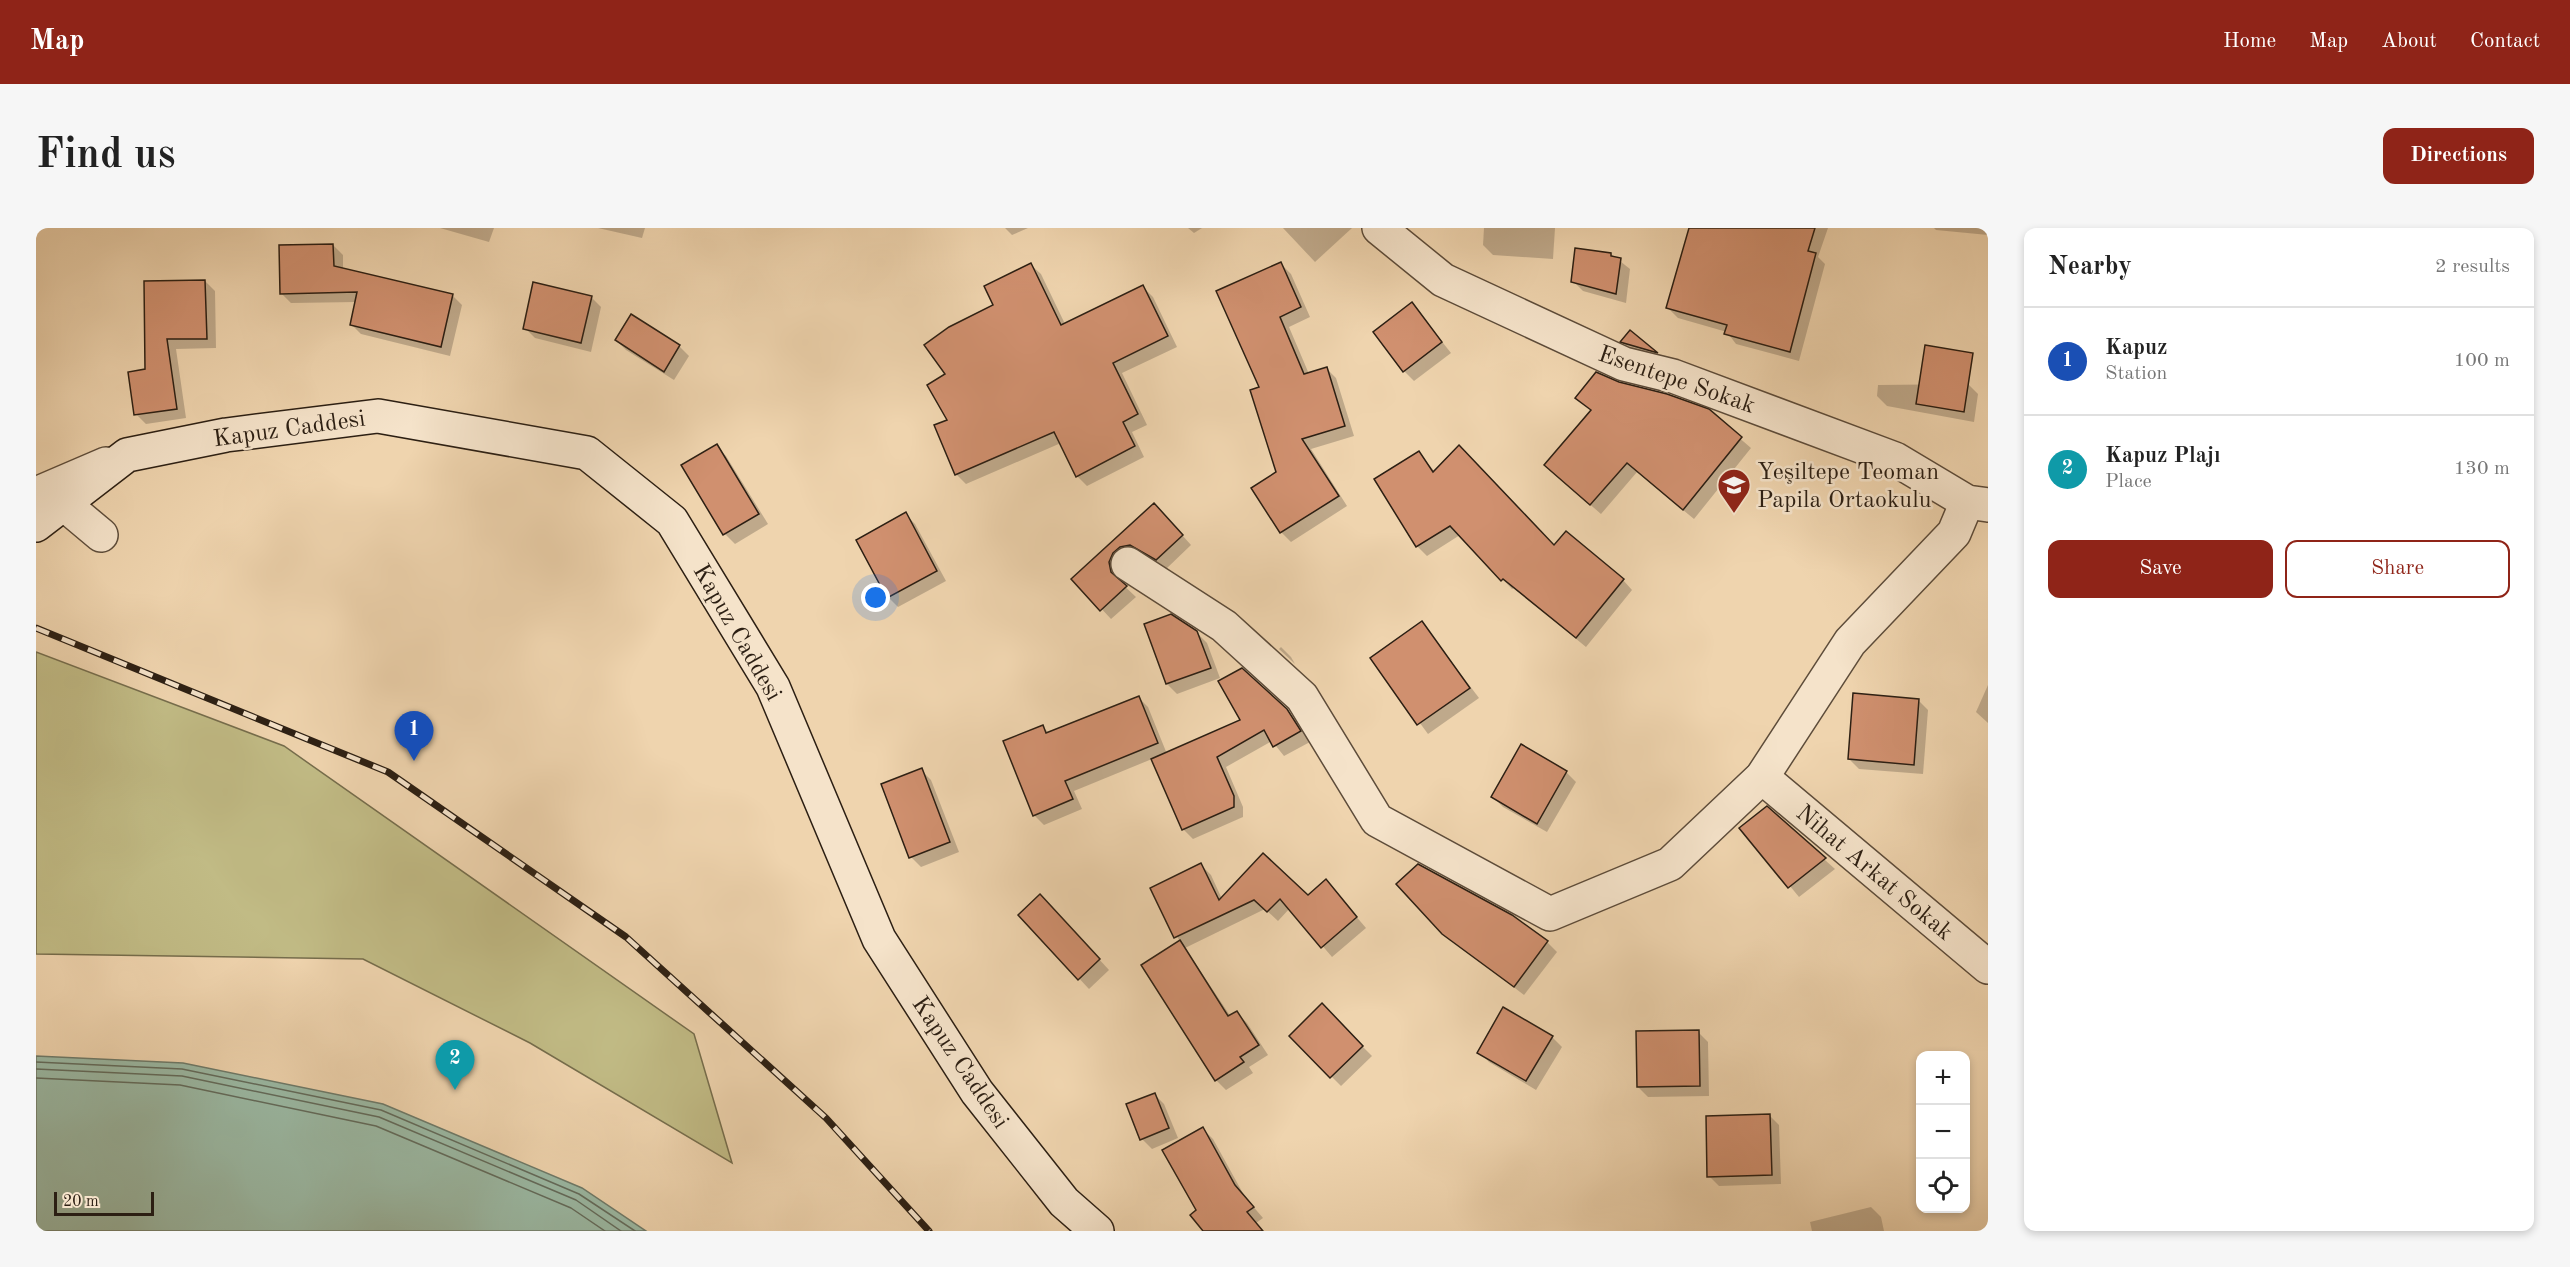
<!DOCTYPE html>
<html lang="en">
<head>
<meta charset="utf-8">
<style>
  body { margin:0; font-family:"Old Standard TT",serif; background:#f6f6f6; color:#222 }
  .controls { position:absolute; right:18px; bottom:18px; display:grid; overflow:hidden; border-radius:12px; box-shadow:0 3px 9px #0003 }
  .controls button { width:54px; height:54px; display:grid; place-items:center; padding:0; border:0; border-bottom:2px solid #e0e0e0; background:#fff; color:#222; font:30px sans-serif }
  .scale { position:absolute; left:18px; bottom:15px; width:100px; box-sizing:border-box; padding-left:6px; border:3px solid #2c1f13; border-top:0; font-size:16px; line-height:21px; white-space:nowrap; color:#2c1f13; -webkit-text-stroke:4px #f5e3ca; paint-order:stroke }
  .you { position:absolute; left:840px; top:370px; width:21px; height:21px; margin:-15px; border:4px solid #fff; border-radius:50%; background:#1a73e8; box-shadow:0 0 0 9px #1a73e833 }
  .badge { display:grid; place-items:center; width:39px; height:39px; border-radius:50%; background:#8f2418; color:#fff; font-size:20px; font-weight:700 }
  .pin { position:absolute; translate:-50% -50px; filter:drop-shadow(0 2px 3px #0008) }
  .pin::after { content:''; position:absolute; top:32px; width:21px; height:18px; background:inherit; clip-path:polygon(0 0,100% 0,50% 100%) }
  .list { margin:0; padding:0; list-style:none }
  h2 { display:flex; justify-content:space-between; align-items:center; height:78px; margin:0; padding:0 24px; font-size:26px }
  h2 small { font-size:20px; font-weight:400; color:#767676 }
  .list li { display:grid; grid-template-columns:39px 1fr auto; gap:18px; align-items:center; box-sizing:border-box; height:108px; padding:0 24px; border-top:2px solid #e0e0e0 }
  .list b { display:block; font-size:22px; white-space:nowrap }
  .list p { margin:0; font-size:20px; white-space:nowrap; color:#767676 }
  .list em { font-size:20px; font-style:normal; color:#767676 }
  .actions { display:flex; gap:12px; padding:18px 24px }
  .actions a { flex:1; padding:14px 0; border:2px solid #8f2418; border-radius:12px; text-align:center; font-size:21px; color:#8f2418 }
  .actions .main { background:#8f2418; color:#fff }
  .icon { flex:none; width:33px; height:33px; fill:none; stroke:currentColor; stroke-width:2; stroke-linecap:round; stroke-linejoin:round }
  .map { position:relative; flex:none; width:1952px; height:1003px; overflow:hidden; border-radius:12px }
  header { display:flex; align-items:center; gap:36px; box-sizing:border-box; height:84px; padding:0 30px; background:#8f2418; color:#fff }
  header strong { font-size:28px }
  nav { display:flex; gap:33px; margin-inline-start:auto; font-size:21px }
  .intro { display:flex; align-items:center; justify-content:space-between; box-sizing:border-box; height:144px; padding:0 36px }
  h1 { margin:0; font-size:42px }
  .button { padding:15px 27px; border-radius:12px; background:#8f2418; color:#fff; font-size:21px; font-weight:700 }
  main { display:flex; gap:36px; padding:0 36px }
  aside { flex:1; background:#fff; border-radius:12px; box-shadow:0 3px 9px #0003 }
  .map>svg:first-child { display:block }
  .green { fill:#c1bb85; stroke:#766d4c; stroke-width:1.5 }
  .water { fill:#9bb9a4; stroke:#6f7b6a; stroke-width:1.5 }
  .shadow { fill:#0003 }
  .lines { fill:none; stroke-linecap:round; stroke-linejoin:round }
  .shore { stroke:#646c5c; stroke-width:1.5 }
  .building { fill:#d0906f; stroke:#2c1f13; stroke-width:1.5 }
  .street-casing { stroke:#5d4c3a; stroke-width:36 }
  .secondary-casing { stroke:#2c1f13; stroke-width:36 }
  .street { stroke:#f5e3ca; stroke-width:33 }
  .secondary { stroke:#f5e3ca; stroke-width:33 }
  .rail-casing { stroke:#2c1f13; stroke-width:7 }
  .rail { stroke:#f5e3ca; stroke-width:4.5; stroke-dasharray:14; stroke-linecap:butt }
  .labels { text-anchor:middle; stroke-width:5; stroke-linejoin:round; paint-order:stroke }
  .street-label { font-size:24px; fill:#2c1f13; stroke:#f5e3ca }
  .poi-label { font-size:24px; fill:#2c1f13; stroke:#f5e3ca; text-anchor:start }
</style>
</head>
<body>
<header>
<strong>Map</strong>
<nav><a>Home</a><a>Map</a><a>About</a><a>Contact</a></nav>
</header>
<div class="intro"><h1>Find us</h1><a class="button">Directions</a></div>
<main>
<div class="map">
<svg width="1952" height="1003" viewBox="0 0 1952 1003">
  <rect width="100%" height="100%" fill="#efd4ae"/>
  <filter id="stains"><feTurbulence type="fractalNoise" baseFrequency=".00333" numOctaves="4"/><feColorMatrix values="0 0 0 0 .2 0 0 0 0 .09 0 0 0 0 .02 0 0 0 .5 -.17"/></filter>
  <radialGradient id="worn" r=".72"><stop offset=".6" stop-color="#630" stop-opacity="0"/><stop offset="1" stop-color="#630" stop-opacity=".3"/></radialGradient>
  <path class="green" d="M0 424 248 518 658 806 696 935 494 815 327 731 0 726Z"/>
  <path class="water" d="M0 828 147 835 347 876 546 960 610 1003H0Z"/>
  <g class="shadow">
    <path d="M404 0H458L453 14Z"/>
    <path d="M562 0H609L606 10Z"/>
    <path d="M969 0H992L976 7Z"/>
    <path d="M1152 0H1166L1158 5Z"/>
    <path d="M1247 0H1316L1279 34Z"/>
    <path d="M1448 0H1519L1517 31 1457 27 1447 17Z"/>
    <path d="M1655 0H1792L1782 29 1789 36 1763 133 1700 116 1691 104 1642 90 1632 80Z"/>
    <path d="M1898 0H1952V7L1900 2Z"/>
    <path d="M297 17 307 27V42L416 67 426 77 414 128 325 106 315 96 321 74 255 75 245 65Z"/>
    <path d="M1575 26 1594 41 1590 75 1547 63 1537 53Z"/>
    <path d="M1245 36 1255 46 1274 89 1253 99 1273 146 1290 140 1300 150 1318 208 1275 221 1311 278 1255 314 1245 304 1217 261 1242 245 1225 160Z"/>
    <path d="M995 37 1005 46 1029 96 1107 59 1117 69 1141 119 1086 145 1111 197 1096 204 1108 229 1051 258 1041 248 1025 215 930 256 920 246 913 193 911 147 959 77Z"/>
    <path d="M169 53 179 63 180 120 140 121 150 190 110 196 100 186 111 142 109 55Z"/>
    <path d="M555 69 565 79 555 124 499 110 489 100Z"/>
    <path d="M1376 76 1415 125 1378 153 1368 143Z"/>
    <path d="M596 88 643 118 653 128 638 152 590 122 580 112Z"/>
    <path d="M1594 104 1621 126 1628 133 1596 123 1586 114Z"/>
    <path d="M1583 156 1672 183 1715 220 1658 291 1601 244 1565 286 1520 247 1556 183 1541 170Z"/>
    <path d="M1932 156 1942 166 1938 194 1851 178 1841 168 1842 157Z"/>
    <path d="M680 218 690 228 732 296 699 316 689 306 647 238Z"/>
    <path d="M1383 225 1399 244 1519 319 1587 352 1596 362 1550 419 1478 360 1476 361 1424 307 1391 328 1381 318Z"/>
    <path d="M869 286 879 296 910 353 862 379 852 369Z"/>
    <path d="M1128 287 1155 317 1130 341 1105 327 1083 345 1084 354 1100 369 1075 391 1038 351Z"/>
    <path d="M1386 395 1443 470 1392 506 1336 430Z"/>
    <path d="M1110 397 1160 404 1171 415 1184 450 1141 466 1131 456Z"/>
    <path d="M1245 419 1255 429 1259 436 1243 421Z"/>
    <path d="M1952 457V495L1940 484Z"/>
    <path d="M1102 469 1112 479 1131 526 1250 482 1261 493 1274 514 1248 528 1236 513 1190 539 1207 579V589L1157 611 1147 601 1116 531 1038 563 1046 581 1008 597 998 587 1007 499 1013 505Z"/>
    <path d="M1882 472 1892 482 1887 546 1823 541 1813 531Z"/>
    <path d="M885 542 895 552 923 624 885 639 875 629Z"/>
    <path d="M1530 544 1540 554 1511 604 1467 579 1457 569Z"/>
    <path d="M1731 580 1799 641 1763 669 1706 600Z"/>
    <path d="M1165 637 1175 647 1186 671 1272 669 1290 653 1330 700 1296 729 1254 680 1242 693 1229 681 1149 720 1195 789 1201 785 1211 795 1232 827 1213 839 1217 845 1190 862 1180 852 1107 738 1144 714 1116 661Z"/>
    <path d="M1014 678 1073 742 1053 761 984 687Z"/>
    <path d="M1407 705 1511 714 1521 724 1488 767Z"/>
    <path d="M1286 778 1336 828 1305 858 1255 808Z"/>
    <path d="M1662 804 1672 814 1673 868 1612 869 1602 859Z"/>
    <path d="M1516 809 1526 819 1500 862 1453 834 1443 824Z"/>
    <path d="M1118 866 1128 876 1142 910 1116 921 1106 911Z"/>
    <path d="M1733 887 1743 897 1745 956 1683 958 1673 948Z"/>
    <path d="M1167 901 1177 911 1209 969 1227 990 1220 995 1226 1003H1169L1162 983Z"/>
    <path d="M1835 979 1845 989 1848 1003H1776L1774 994Z"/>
  </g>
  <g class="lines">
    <g class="shore">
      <path d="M0 834 146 841 345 882 543 966 599 1003"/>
      <path d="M0 841 146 848 343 889 540 972 585 1003"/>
      <path d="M0 850 144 857 340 898 535 980 569 1003"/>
    </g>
  </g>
  <g class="building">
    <path d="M1653 0H1779L1772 23 1780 25 1754 124 1688 106 1691 97 1630 80Z"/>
    <path d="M297 16 298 38 417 66 405 119 314 97 321 64 244 66 243 17Z"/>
    <path d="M1539 20 1575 25V28L1585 30 1580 66 1535 54Z"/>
    <path d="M1245 34 1265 79 1244 89 1268 146 1291 139 1309 198 1266 211 1303 268 1244 305 1215 260 1240 244 1214 162 1223 159 1180 63Z"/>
    <path d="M995 35 1025 97 1107 57 1132 108 1077 135 1102 186 1087 194 1099 218 1040 249 1018 204 919 247 898 197 911 192 891 157 909 146 888 117 913 99 957 77 948 58Z"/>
    <path d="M169 52 171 111H131L141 181 98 187 92 144 109 141 108 53Z"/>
    <path d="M497 54 556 68 545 115 487 101Z"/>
    <path d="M1376 74 1406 114 1367 144 1337 104Z"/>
    <path d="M595 86 644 117 628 144 579 112Z"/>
    <path d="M1594 102 1622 125 1584 114Z"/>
    <path d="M1889 117 1937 125 1928 184 1880 176Z"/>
    <path d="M1560 144 1583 154 1631 166 1673 181 1706 209 1647 282 1591 235 1554 277 1508 237 1555 182 1539 170Z"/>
    <path d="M681 216 723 286 687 307 645 237Z"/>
    <path d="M1423 217 1518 317 1530 303 1588 351 1540 410 1467 351 1465 353 1414 298 1380 319 1338 251 1383 223 1397 244Z"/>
    <path d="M1118 275 1147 307 1120 332 1094 317 1084 319 1077 325 1073 334 1075 344 1091 358 1064 383 1035 351Z"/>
    <path d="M870 284 901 343 851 370 820 312Z"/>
    <path d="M1135 386 1161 403 1175 440 1130 456 1108 396Z"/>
    <path d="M1386 393 1434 460 1381 497 1334 430Z"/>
    <path d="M1206 440 1251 481 1265 503 1237 519 1228 502 1181 529 1198 568V579L1146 602 1115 531 1204 492 1182 453Z"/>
    <path d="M1817 465 1883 471 1878 537 1812 531Z"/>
    <path d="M1103 468 1122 515 1029 553 1037 571 997 588 967 513 1007 497 1010 505Z"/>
    <path d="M1485 516 1531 543 1501 596 1455 569Z"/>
    <path d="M886 540 914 614 873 630 845 556Z"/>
    <path d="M1731 578 1790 630 1752 660 1703 600Z"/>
    <path d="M1227 625 1272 667 1290 651 1321 689 1285 720 1244 671 1231 684 1218 672 1138 710 1114 660 1165 635 1183 672Z"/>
    <path d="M1382 636 1476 687 1512 713 1478 759 1406 706 1360 656Z"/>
    <path d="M1004 666 1064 731 1042 752 982 687Z"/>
    <path d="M1144 712 1192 788 1201 783 1223 817 1204 829 1208 834 1179 853 1105 737Z"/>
    <path d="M1286 775 1327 818 1294 850 1253 808Z"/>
    <path d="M1467 779 1517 808 1490 853 1441 825Z"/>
    <path d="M1663 802 1664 858 1601 859 1600 803Z"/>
    <path d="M1119 865 1133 900 1104 912 1090 876Z"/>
    <path d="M1734 886 1736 947 1671 949 1670 888Z"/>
    <path d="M1167 899 1199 957 1218 979 1211 984 1227 1003H1167L1154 987 1160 982 1126 922Z"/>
  </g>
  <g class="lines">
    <defs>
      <g id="street">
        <path d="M1343 0 1407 52 1588 136 1637 148 1859 231 1931 274 1952 277"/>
        <path d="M0 266 70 236"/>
        <path d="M28 276 65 307"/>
        <path d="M1092 336 1188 398 1266 469 1341 592 1514 686 1634 636 1726 549 1814 414 1918 305 1931 274"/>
        <path d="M1726 549 1952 739"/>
      </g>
      <path id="secondary" d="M0 297 91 227 190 207 342 188 551 225 636 293 737 459 843 711 941 864 1028 974 1061 1003"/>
    </defs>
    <use href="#street" class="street-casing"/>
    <use href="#secondary" class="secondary-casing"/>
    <use href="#street" class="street"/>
    <use href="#secondary" class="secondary"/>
    <defs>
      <path id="rail" d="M0 400 352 544 590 709 790 890 893 1003"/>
    </defs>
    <use href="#rail" class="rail-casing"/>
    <use href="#rail" class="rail"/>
  </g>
  <defs>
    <symbol id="school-pin" viewBox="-11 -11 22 30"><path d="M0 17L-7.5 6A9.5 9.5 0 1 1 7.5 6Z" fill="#8f2418" stroke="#f5e3ca"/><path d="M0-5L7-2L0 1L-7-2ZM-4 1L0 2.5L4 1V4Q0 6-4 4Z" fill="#fff"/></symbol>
  </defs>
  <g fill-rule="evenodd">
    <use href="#school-pin" x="1679" y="238" width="38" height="52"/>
  </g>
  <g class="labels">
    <g class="street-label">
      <text transform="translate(1641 151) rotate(19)" y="8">Esentepe Sokak</text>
      <text transform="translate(253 200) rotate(-8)" y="8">Kapuz Caddesi</text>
      <text transform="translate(702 404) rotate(60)" y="8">Kapuz Caddesi</text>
      <text transform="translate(1839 644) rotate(40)" y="8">Nihat Arkat Sokak</text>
      <text transform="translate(925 834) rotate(56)" y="8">Kapuz Caddesi</text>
    </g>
    <g class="poi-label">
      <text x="1721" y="251">Yeşiltepe Teoman<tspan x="1721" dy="28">Papila Ortaokulu</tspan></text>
    </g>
  </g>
  <rect width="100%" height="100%" filter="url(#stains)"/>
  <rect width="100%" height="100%" fill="url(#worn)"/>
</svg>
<div class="controls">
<button>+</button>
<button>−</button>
<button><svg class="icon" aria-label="locate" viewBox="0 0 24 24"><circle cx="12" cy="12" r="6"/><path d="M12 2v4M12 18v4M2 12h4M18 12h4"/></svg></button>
</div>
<div class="scale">20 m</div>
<div class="you"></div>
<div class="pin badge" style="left:378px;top:533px;background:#1a4fb4">1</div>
<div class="pin badge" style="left:419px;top:862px;background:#0f9aa8">2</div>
</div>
<aside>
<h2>Nearby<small>2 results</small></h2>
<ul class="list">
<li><span class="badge" style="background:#1a4fb4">1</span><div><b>Kapuz</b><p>Station</p></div><em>100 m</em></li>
<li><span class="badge" style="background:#0f9aa8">2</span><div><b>Kapuz Plajı</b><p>Place</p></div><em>130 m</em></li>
</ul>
<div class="actions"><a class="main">Save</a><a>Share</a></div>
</aside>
</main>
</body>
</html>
